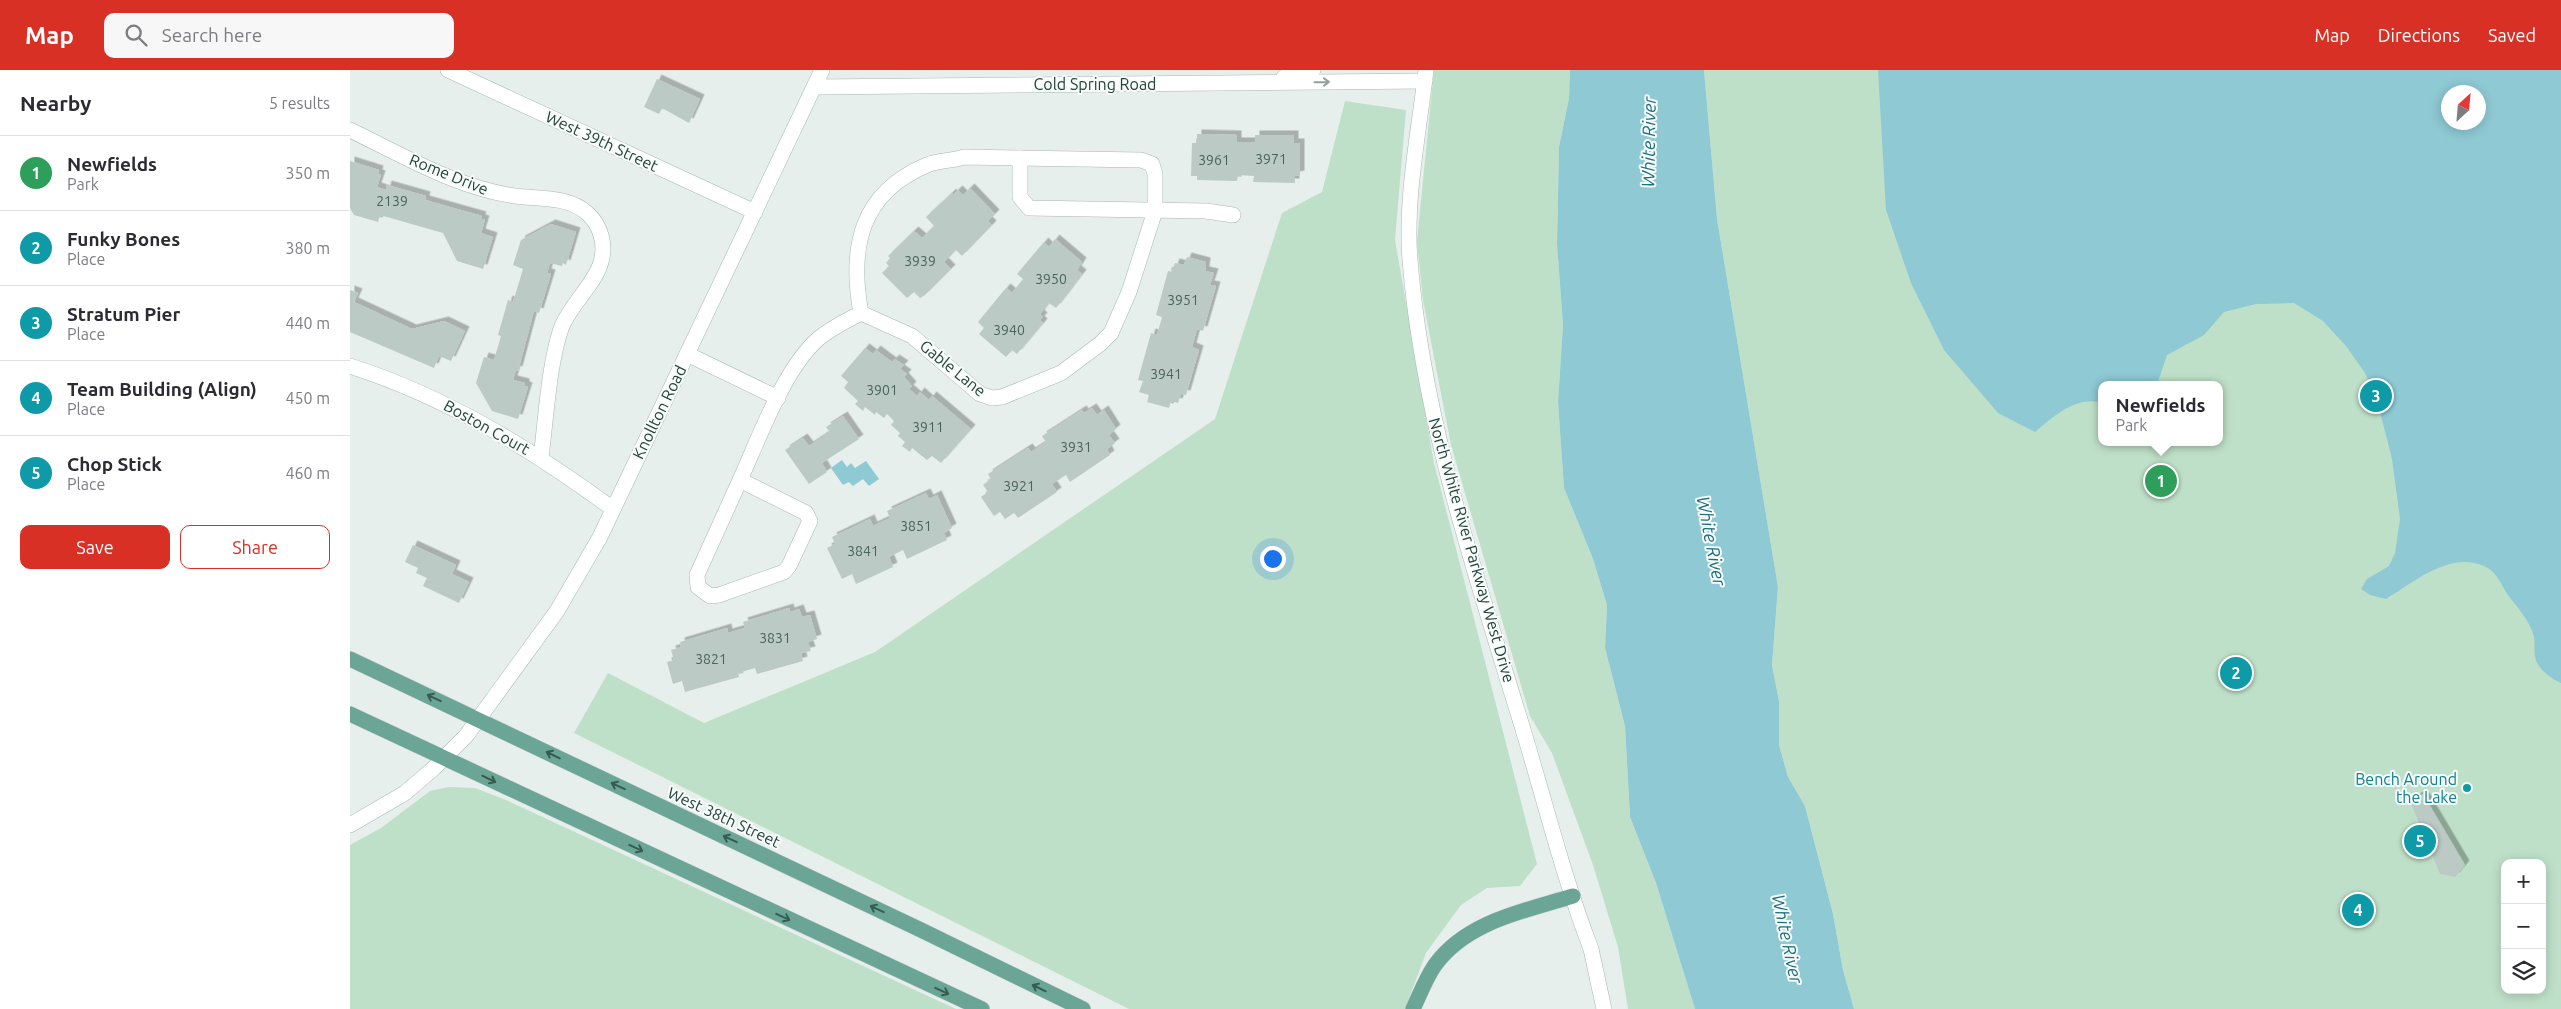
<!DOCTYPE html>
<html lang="en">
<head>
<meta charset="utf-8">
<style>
  body { margin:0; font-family:Ubuntu,sans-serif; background:#f7f7f7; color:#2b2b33 }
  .controls { position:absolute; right:15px; bottom:15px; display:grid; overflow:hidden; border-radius:10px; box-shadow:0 2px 12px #0003 }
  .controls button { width:45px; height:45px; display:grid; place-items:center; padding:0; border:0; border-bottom:1px solid #e1e1e2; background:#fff; color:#2b2b33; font:25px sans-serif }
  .compass { position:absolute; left:2091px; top:15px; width:45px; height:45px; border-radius:50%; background:#fff; box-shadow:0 2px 12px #0003; rotate:26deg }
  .you { position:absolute; left:922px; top:488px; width:18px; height:18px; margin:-12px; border:4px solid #fff; border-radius:50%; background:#1a73e8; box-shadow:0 0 0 8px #1a73e833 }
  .badge { display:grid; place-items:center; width:32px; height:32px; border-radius:50%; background:#d93025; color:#fff; font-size:16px; font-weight:700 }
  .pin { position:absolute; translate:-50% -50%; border:2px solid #fff; box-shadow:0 1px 5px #0006 }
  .popup { position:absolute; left:1748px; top:311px; width:125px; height:65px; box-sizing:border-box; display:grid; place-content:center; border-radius:10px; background:#fff; filter:drop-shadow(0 1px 4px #0005); font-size:16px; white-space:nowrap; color:#7c7c81 }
  .popup b { font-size:19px; color:#2b2b33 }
  .popup::after { content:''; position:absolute; left:50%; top:100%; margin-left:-10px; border:10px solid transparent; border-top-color:#fff }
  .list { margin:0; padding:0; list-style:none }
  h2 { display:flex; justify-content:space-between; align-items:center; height:65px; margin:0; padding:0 20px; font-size:21px }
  h2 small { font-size:16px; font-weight:400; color:#7c7c81 }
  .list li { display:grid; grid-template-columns:32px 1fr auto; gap:15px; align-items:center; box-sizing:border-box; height:75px; padding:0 20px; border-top:1px solid #e1e1e2 }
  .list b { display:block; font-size:19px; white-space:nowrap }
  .list p { margin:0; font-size:16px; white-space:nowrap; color:#7c7c81 }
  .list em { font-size:16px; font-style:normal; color:#7c7c81 }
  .actions { display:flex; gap:10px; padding:15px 20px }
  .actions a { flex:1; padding:11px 0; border:1px solid #d93025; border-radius:10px; text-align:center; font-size:18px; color:#d93025 }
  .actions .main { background:#d93025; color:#fff }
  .icon { flex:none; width:28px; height:28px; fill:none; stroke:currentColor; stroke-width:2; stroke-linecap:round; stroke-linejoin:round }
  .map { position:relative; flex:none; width:2211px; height:939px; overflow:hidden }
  header { display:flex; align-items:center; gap:30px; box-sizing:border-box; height:70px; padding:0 25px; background:#d93025; color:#fff }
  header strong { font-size:24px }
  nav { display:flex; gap:28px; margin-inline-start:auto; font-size:18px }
  .search { width:350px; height:45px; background:#f7f7f7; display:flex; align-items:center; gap:12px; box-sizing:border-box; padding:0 18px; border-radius:10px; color:#7c7c81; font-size:19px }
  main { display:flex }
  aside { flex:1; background:#fff }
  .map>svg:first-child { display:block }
  .green { fill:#bfe0c8; fill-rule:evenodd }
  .water { fill:#8ec9d4; fill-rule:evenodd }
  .building { fill:#bbcac4; filter:url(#shadow) }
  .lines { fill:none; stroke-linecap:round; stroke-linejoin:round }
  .minor-casing { stroke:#a8b8b2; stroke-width:16 }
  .major-casing { stroke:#c2cac8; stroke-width:16 }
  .minor { stroke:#fff; stroke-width:15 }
  .major { stroke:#6aa596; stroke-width:15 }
  .oneway { stroke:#92a09c }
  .oneway2 { stroke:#365b51 }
  .culture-dot { fill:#0f9aa8; stroke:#f7fbf9; stroke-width:2 }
  .labels { text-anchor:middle; stroke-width:4; stroke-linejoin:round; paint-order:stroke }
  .number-label { font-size:14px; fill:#4a645c }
  .street-label { font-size:16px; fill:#24423a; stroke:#f7fbf9 }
  .culture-label { font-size:16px; fill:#0d838f; stroke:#f7fbf9; text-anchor:end }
  .water-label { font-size:18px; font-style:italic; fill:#1c6f80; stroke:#f7fbf9 }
</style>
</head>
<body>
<header>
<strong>Map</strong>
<div class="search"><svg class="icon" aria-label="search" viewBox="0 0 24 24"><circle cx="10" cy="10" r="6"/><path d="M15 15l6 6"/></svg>Search here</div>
<nav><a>Map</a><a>Directions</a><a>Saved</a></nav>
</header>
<main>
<aside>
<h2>Nearby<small>5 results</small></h2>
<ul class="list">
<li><span class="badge" style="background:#2e9e5b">1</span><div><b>Newfields</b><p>Park</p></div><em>350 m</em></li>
<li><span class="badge" style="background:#0f9aa8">2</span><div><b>Funky Bones</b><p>Place</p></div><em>380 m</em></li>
<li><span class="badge" style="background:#0f9aa8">3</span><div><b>Stratum Pier</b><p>Place</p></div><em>440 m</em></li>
<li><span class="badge" style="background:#0f9aa8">4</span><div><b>Team Building (Align)</b><p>Place</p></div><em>450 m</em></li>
<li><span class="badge" style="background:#0f9aa8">5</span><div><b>Chop Stick</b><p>Place</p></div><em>460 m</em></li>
</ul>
<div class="actions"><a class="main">Save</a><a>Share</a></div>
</aside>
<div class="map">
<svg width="2211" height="939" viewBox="0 0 2211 939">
  <defs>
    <filter id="shadow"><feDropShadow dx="4.5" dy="-4.5" stdDeviation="0" flood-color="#0004"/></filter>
  </defs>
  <rect width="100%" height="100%" fill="#e6efeb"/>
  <g class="green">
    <path d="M1084 0H1220L1219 28 1209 77 1207 174 1213 255 1208 332 1214 418 1243 489 1257 535 1255 578 1275 656 1280 747 1306 813 1345 939H1278L1268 877 1243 795 1202 683 1180 646 1101 375 1073 230 1067 171Z"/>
    <path d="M1354 0H2211V939H1504L1493 900 1483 844 1455 736 1438 707 1429 675V631L1422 595 1428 517 1367 149ZM2098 22H2128V52H2098ZM1752 315H1870V372H1752ZM2155 793H2192V920H2155Z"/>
    <path d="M995 31 1056 40 1045 170 1084 393 1187 794 1170 816 1137 818 1111 835 1076 883 1055 939H779L224 663 258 603 354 653 525 582 865 349 932 143 972 122Z"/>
    <path d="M99 717 125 718 156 730 606 939H0V775L31 758 80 721Z"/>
  </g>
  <g class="water">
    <path d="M1220 0H1354L1367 149 1428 517 1422 595 1429 631V675L1438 707 1455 736 1483 844 1493 900 1504 939H1345L1306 813 1280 747 1275 656 1255 578 1257 535 1243 489 1214 418 1208 332 1213 255 1207 174 1209 77 1219 28Z"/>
    <path d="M1528 0H2211V613C2201 608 2187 599 2185 587 2184 580 2185 573 2184 567 2180 551 2168 538 2158 525 2151 515 2147 501 2134 496 2099 481 2063 513 2036 529L2020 525 2011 519 2017 509 2039 496 2045 483 2050 449 2042 389 2026 326 2015 303 1996 276 1973 251 1944 233 1906 234 1874 242 1854 265 1817 285 1807 315H1752V333C1727 325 1703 347 1685 362L1648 343 1594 280 1561 213 1536 140ZM2098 22H2128V52H2098Z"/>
    <path d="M492 390 497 397 501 393 505 398 516 391 529 409 519 416 513 409 503 416 499 412 493 415 481 398Z"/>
  </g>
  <g class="building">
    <path d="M307 9 350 29 339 53 312 38 309 44 294 37Z"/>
    <path d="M847 64 887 65V72H905V65H944V73H950V105L945 106V113L903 112 904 106 888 105 887 111 847 110V106H841L842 73H847Z"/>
    <path d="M0 91 29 100 28 104 31 105 27 117 36 120 37 115 76 126 75 130 132 146 131 149 135 150 131 163 143 167 133 199 107 191 93 163 30 145 28 152 4 145 0 138Z"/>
    <path d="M620 118 645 144 638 151 642 155 612 186 606 180 594 192 601 199 575 225 570 228 564 222 557 228 532 203 539 196 536 193 540 188 538 186 564 161 572 168 584 156 576 147 602 123 603 125 608 120 613 125Z"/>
    <path d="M201 154 226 162 216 195 213 193 212 196 200 193 197 203 201 204 189 243 184 241 168 301 166 300 163 310 175 313V316L178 317 168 349 142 341 126 313 134 287 144 290 151 266 148 265 158 230 163 232 173 199 163 195 171 170Z"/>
    <path d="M705 169 732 192 727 200 732 204 706 238 699 233 690 244 693 247 690 250 693 253 667 284 662 280 656 287 629 264 634 258 628 252 656 218 662 223 673 209 667 204 694 172 699 177Z"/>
    <path d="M837 187 856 192 855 201 864 203 860 215 866 216 853 261 847 259 842 277 849 280 836 325 831 324 828 333 821 331 819 338 797 332 799 325 789 322 793 311 788 310 801 263 807 265 812 247 806 245 818 201 822 202 825 193 834 195Z"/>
    <path d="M0 220 8 223 4 232 62 259 94 251 115 261 101 291 89 286 84 298 0 262Z"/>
    <path d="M515 278 523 284 526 280 542 292 545 289 554 295 550 299 557 304 554 307 562 316 559 319 567 326 570 322 579 330 582 326 621 359 591 393 582 386 577 390 562 378 560 382 552 376 555 372 548 366 550 363 541 355 544 351 537 344 534 348 526 342 525 345 515 337 513 341 505 334 508 331 494 318 498 312 491 306Z"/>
    <path d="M742 338 747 345 754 340 766 359 759 365 765 373 757 379 760 385 720 412 716 405 702 414 707 422 668 448 664 443 655 449 650 442 644 446 631 427 638 422 633 415 641 409 638 404 678 378 681 382 696 372 692 366 732 340 734 343Z"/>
    <path d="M493 346 509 369 472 393 477 402 459 414 435 380 453 368 459 376 480 362 476 357Z"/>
    <path d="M576 423 579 429 587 425 602 458 594 463 597 470 557 489 553 480 539 487 543 497 506 514 502 504 492 509 477 478 485 474 482 467 520 449 523 456 540 448 537 441Z"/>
    <path d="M63 475 106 495 102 504 119 512 109 533 73 516 77 508 66 503 68 498 55 492Z"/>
    <path d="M439 538 440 542 449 539 452 547 460 545 467 569 458 572 461 581 451 583 453 591 407 604 405 598 388 603 389 607 335 622 332 611 323 614 317 592 324 590 321 580 331 577 330 572 377 558 378 563 395 558 393 552Z"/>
    <path d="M2073 724 2115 795 2105 807 2090 804 2060 731Z"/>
  </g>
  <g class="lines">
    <defs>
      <g id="minor">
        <path d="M98 0 405 142"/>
        <path d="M1076 0C1069 61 1055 129 1060 190 1072 344 1122 493 1167 640 1192 719 1211 801 1241 879L1254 939"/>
        <path d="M934 7 963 0"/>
        <path d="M464 17 1075 11"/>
        <path d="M0 60C52 85 107 118 165 126 189 129 218 126 237 143 251 155 256 175 251 192 246 212 222 233 212 256 199 291 196 349 191 387"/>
        <path d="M614 87 791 90 802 94 805 104V141L779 222 761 263 750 274 711 303 652 327 642 328 630 324 562 266 511 243C499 178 510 123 577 95 589 90 603 91 614 87Z"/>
        <path d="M670 88V127L679 138 856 141 883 145"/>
        <path d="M337 284 428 328"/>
        <path d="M0 296C97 327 181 379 263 439"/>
        <path d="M390 410 456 443 460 451 439 496 434 502 369 525 360 526 348 517 347 505Z"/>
        <path d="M390 410C409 368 434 299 468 269 481 258 496 251 511 243"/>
        <path d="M0 755 55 723 84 698 116 666 207 541 250 467 472 0"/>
      </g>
      <g id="major">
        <path d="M0 589 571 860 733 939"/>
        <path d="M0 644 632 939"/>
        <path d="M1063 939C1070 924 1076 908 1085 895 1117 851 1175 841 1223 826"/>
      </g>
    </defs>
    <use href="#minor" class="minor-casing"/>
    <use href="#major" class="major-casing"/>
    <use href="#minor" class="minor"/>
    <use href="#major" class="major"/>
  </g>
  <defs><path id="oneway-shaft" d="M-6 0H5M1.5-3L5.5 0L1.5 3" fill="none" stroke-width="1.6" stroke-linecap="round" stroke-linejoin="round" transform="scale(1.25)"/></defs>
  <use class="oneway" href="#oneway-shaft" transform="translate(972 12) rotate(-1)"/>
  <g class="oneway2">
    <use href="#oneway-shaft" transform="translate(84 628) rotate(-155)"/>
    <use href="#oneway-shaft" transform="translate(203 685) rotate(-154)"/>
    <use href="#oneway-shaft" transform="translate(139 709) rotate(26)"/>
    <use href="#oneway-shaft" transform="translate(268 716) rotate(-155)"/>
    <use href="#oneway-shaft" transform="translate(380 769) rotate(-155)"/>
    <use href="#oneway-shaft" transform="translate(286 778) rotate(25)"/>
    <use href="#oneway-shaft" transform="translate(527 839) rotate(-155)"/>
    <use href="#oneway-shaft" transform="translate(433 847) rotate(25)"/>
    <use href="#oneway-shaft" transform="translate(689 918) rotate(-154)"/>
    <use href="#oneway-shaft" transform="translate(592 921) rotate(25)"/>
  </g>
  <circle class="culture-dot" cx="2117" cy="718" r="5"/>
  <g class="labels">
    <g class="number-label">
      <text x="921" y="94">3971</text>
      <text x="864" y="95">3961</text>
      <text x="42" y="136">2139</text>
      <text x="570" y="196">3939</text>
      <text x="701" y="214">3950</text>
      <text x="833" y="235">3951</text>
      <text x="659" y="265">3940</text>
      <text x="816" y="309">3941</text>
      <text x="532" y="325">3901</text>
      <text x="578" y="362">3911</text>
      <text x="726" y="382">3931</text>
      <text x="669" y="421">3921</text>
      <text x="566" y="461">3851</text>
      <text x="513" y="486">3841</text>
      <text x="425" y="573">3831</text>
      <text x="361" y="594">3821</text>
    </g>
    <g class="street-label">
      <text x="745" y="20">Cold Spring Road</text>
      <text transform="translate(252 71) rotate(25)" y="6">West 39th Street</text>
      <text transform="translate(99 104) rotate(22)" y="6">Rome Drive</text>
      <text transform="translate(603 298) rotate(39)" y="6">Gable Lane</text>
      <text transform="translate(309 342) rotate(-64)" y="6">Knollton Road</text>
      <text transform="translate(137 357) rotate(29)" y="6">Boston Court</text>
      <text transform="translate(1122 480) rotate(74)" y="6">North White River Parkway West Drive</text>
      <text transform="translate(374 747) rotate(25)" y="6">West 38th Street</text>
    </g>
    <g class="culture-label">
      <text x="2107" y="715">Bench Around<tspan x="2107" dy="18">the Lake</tspan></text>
    </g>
    <g class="water-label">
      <text transform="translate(1299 72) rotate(-89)" y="6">White River</text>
      <text transform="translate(1361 471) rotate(79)" y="6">White River</text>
      <text transform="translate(1437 869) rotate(78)" y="6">White River</text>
    </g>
  </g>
</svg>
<div class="controls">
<button>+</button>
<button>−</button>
<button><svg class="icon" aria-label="layers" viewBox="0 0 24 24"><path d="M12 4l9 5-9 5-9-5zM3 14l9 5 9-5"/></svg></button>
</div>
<svg class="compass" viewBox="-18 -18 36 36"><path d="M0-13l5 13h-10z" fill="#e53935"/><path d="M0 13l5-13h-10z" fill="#7c7c81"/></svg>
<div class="you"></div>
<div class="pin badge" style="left:1811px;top:411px;background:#2e9e5b">1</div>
<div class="popup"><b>Newfields</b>Park</div>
<div class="pin badge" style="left:1886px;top:603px;background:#0f9aa8">2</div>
<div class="pin badge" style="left:2026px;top:326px;background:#0f9aa8">3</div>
<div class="pin badge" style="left:2008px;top:840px;background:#0f9aa8">4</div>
<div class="pin badge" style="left:2070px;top:771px;background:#0f9aa8">5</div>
</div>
</main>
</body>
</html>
